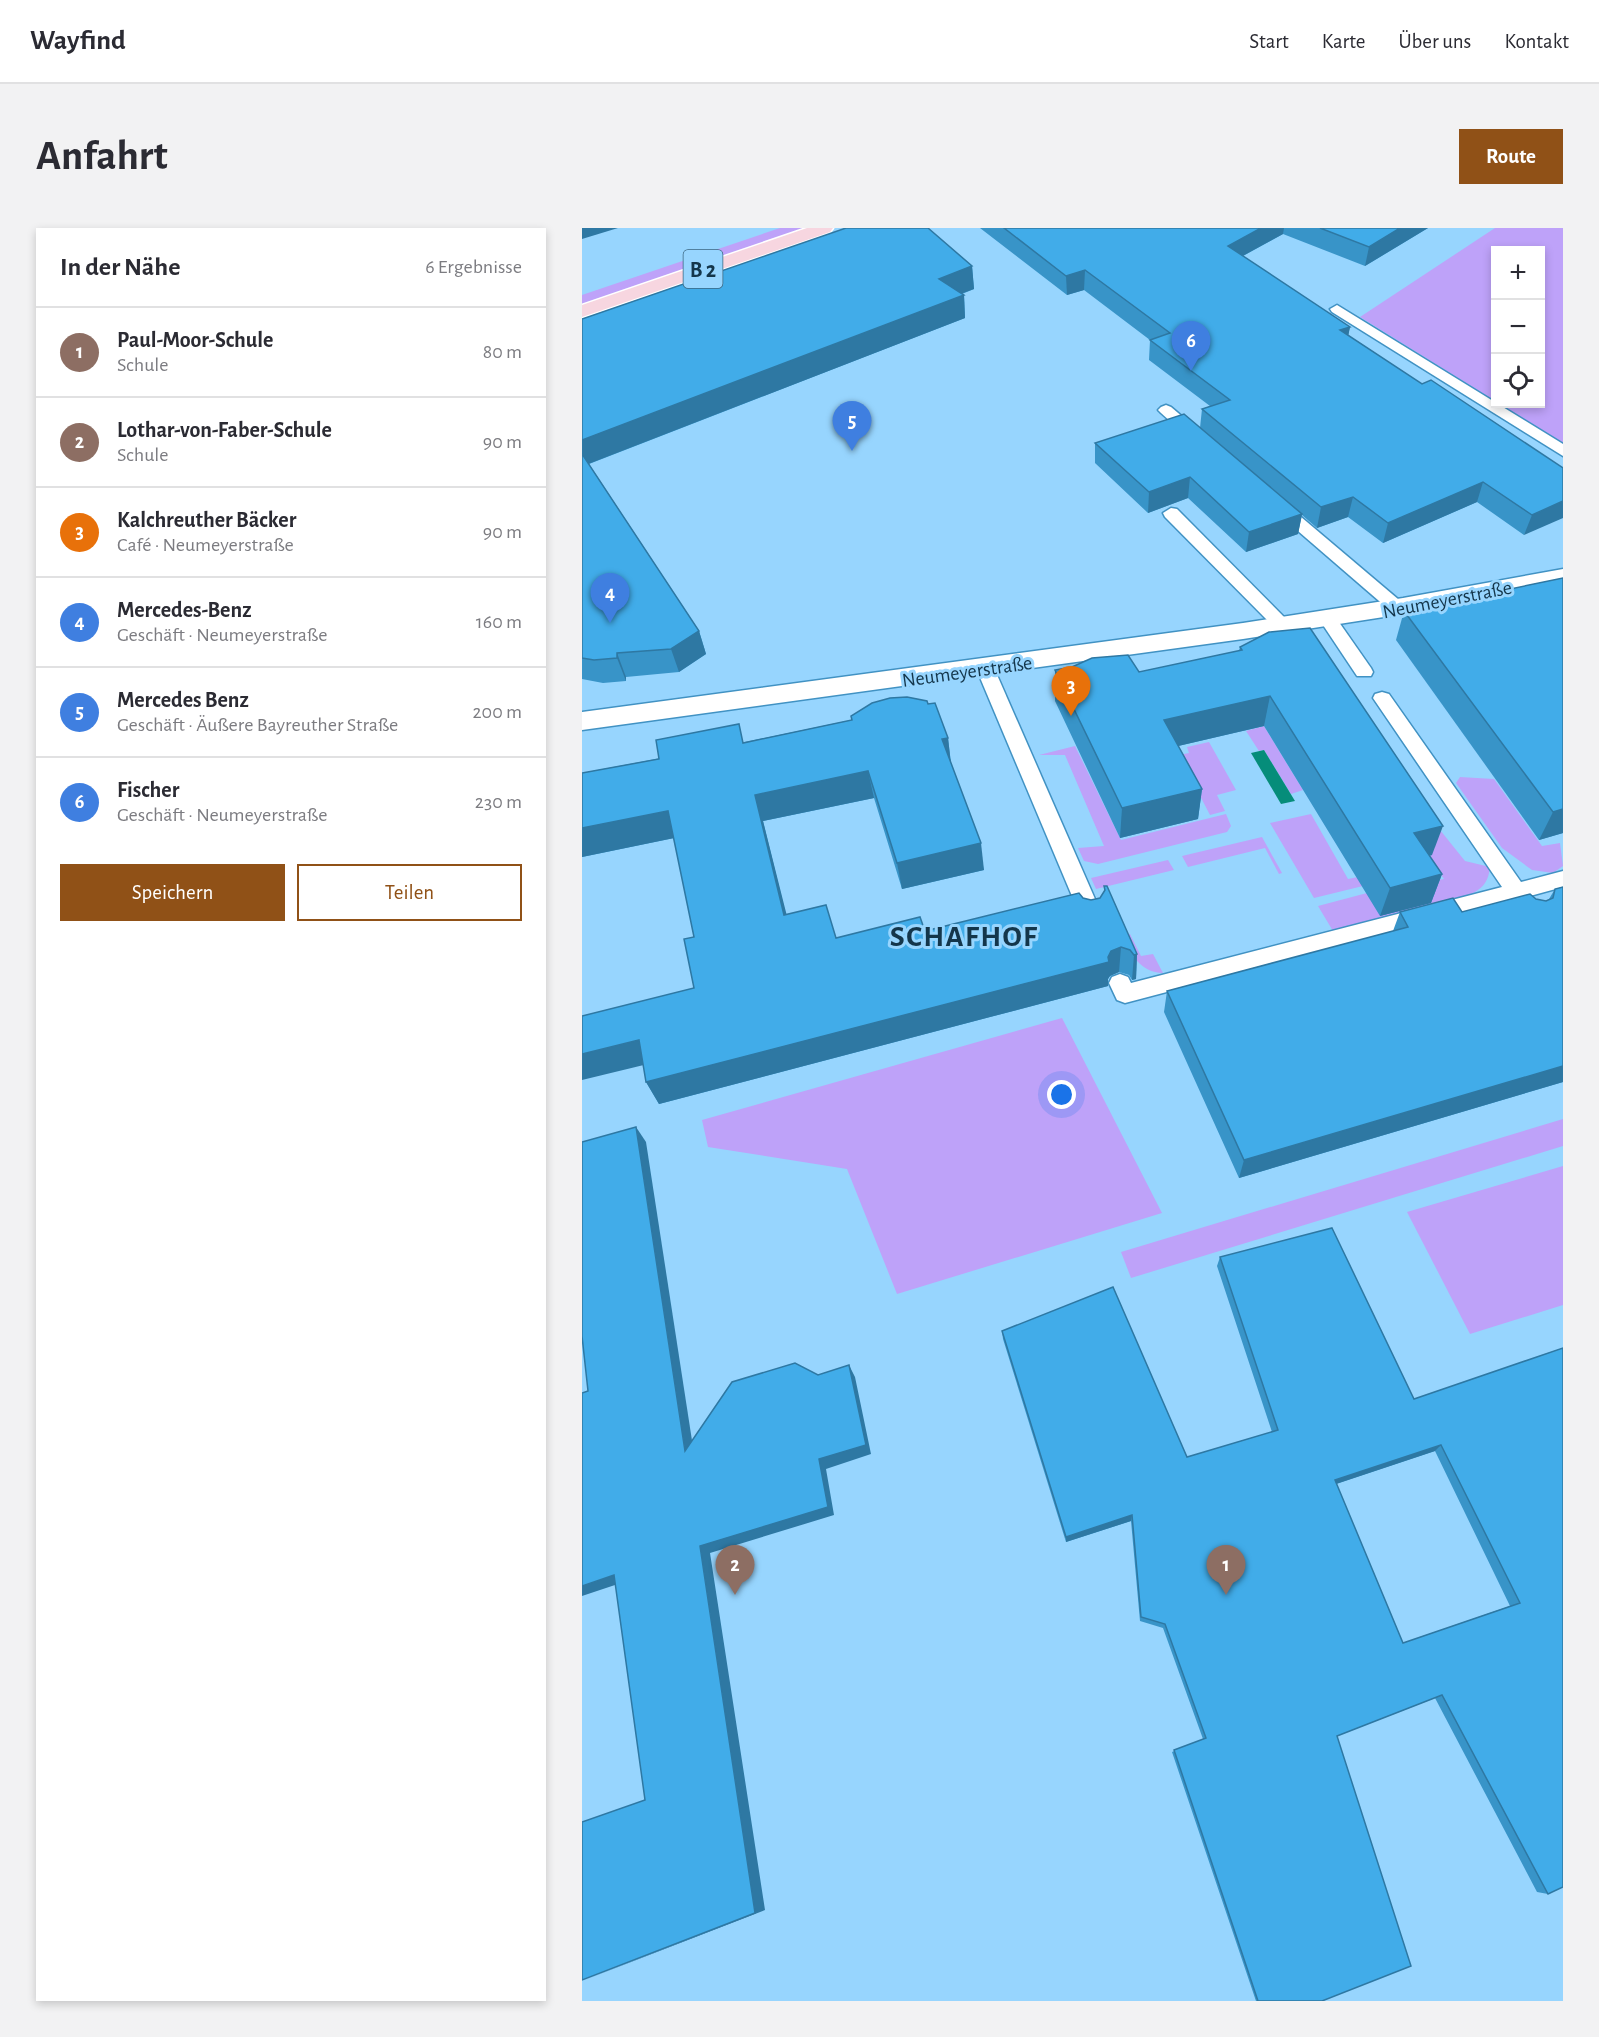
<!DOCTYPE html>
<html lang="de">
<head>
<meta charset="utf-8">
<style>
  body { margin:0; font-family:"Alegreya Sans",sans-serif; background:#f2f2f3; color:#2b2b33 }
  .controls { position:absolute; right:18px; top:18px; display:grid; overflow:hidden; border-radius:0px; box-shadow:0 3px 9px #0003 }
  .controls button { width:54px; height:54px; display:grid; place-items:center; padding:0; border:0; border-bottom:2px solid #e1e1e2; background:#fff; color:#2b2b33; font:30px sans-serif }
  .you { position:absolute; left:480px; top:867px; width:21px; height:21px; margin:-15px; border:4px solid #fff; border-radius:50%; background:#1a73e8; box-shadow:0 0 0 9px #1a73e833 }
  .badge { display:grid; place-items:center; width:39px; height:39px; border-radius:50%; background:#905117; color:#fff; font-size:20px; font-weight:700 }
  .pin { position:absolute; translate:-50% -50px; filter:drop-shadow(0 2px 3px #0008) }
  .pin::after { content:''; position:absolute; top:32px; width:21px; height:18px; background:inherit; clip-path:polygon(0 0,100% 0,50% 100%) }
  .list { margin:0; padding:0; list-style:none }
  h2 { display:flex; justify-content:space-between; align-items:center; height:78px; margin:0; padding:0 24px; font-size:26px }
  h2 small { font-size:20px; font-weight:400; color:#7c7c81 }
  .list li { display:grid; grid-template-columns:39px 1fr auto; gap:18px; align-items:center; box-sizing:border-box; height:90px; padding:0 24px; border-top:2px solid #e1e1e2 }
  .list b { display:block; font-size:22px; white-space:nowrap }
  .list p { margin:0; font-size:20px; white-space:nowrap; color:#7c7c81 }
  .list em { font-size:20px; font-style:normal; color:#7c7c81 }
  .actions { display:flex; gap:12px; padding:18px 24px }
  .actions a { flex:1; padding:14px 0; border:2px solid #905117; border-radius:0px; text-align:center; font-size:21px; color:#905117 }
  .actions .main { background:#905117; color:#fff }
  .icon { flex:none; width:33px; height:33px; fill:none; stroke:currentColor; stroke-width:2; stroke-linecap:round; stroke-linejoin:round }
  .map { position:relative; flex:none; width:981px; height:1773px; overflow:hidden; border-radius:0px }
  header { display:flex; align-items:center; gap:36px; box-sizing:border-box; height:84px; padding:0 30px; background:#fff; border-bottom:2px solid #e1e1e2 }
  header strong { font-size:28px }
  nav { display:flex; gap:33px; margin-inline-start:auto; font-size:21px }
  .intro { display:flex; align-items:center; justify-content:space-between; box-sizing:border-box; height:144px; padding:0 36px }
  h1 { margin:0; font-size:42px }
  .button { padding:15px 27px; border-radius:0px; background:#905117; color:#fff; font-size:21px; font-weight:700 }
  main { display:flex; gap:36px; padding:0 36px }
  aside { flex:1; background:#fff; border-radius:0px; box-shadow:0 3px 9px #0003 }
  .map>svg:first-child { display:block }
  .green { fill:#bea2f9 }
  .water { fill:#068d7a }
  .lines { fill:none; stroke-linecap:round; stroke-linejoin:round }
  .service-casing { stroke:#4192c3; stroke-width:3 }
  .minor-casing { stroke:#4192c3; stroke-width:3 }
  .primary-casing { stroke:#fff; stroke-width:3 }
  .service { fill:#fff; fill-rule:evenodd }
  .minor { fill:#fff; fill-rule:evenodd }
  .primary { fill:#f7d6e0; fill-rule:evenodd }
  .wall { fill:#3894c8; fill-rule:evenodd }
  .shaded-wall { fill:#2e78a3 }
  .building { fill:#41ace9; stroke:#2e78a3; stroke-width:1.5; fill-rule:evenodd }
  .labels { text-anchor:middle; stroke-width:6; stroke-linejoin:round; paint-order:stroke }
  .far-street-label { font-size:20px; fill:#14364b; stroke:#97d5fe }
  .shield { fill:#97d5fe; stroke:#3b6681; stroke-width:1.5 }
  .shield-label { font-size:22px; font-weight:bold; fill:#14364b }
  .district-label { font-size:30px; font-weight:bold; letter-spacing:1.5px; fill:#14364b; stroke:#97d5fe }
</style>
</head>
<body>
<header>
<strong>Wayfind</strong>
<nav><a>Start</a><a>Karte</a><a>Über uns</a><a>Kontakt</a></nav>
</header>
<div class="intro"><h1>Anfahrt</h1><a class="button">Route</a></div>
<main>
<aside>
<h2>In der Nähe<small>6 Ergebnisse</small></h2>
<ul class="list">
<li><span class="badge" style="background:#8d6e63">1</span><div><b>Paul-Moor-Schule</b><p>Schule</p></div><em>80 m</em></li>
<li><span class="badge" style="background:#8d6e63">2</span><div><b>Lothar-von-Faber-Schule</b><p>Schule</p></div><em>90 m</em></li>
<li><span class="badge" style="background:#e8710a">3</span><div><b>Kalchreuther Bäcker</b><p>Café · Neumeyerstraße</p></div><em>90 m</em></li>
<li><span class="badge" style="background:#3f7fe0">4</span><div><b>Mercedes-Benz</b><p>Geschäft · Neumeyerstraße</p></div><em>160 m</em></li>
<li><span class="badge" style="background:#3f7fe0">5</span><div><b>Mercedes Benz</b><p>Geschäft · Äußere Bayreuther Straße</p></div><em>200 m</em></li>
<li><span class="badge" style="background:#3f7fe0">6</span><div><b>Fischer</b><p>Geschäft · Neumeyerstraße</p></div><em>230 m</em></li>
</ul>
<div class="actions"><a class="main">Speichern</a><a>Teilen</a></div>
</aside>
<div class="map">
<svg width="981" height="1773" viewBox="0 0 981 1773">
  <rect width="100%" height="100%" fill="#97d5fe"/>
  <g class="green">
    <path d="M198 0H223L0 76V67Z"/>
    <path d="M913 0H981V215L918 176H958V22H914L913 173 778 89Z"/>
    <path d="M682 498 721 562 709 566 682 522 677 523 664 503Z"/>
    <path d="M627 514 654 562 635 567 643 583 628 587 597 527 607 525 605 519Z"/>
    <path d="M493 518 539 612 644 586 649 598 645 604 516 636 502 633 496 620 522 618 483 527H457Z"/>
    <path d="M878 549 912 551 960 618 978 615 981 638 971 645 950 642 920 620 874 555Z"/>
    <path d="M729 586 766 651 776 649 781 658 732 670 688 595Z"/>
    <path d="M854 597 883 633 908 639C906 656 900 661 885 668L751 703 736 678 785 665 862 651 847 629 849 627Z"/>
    <path d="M680 609 700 645 697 646 683 620 606 639 600 628Z"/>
    <path d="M586 632 592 642 514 661 509 650Z"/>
    <path d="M548 706 559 728 571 726 581 745C558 745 549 725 540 708Z"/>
    <path d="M480 790 580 985 315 1066 265 941 126 919 120 892Z"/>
    <path d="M981 891V918L549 1050 539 1024Z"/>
    <path d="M981 938V1077L888 1106 825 984Z"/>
  </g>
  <path class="water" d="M682 522 713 573 699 576 669 525Z"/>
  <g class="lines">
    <defs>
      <g id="service">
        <path d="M755 77 981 216V228L750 84 748 81Z"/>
        <path d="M584 177 589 179 622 207 624 210 622 213H610L579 185 576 182 579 179Z"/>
        <path d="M693 270 699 272 823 377 826 381 823 385H811L687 278 685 275Z"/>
        <path d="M589 280 595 281 707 394 710 398 707 402H695L583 289 581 285Z"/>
        <path d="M746 385 752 387 789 440 791 444 789 448H775L737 391 740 387Z"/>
        <path d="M403 434 410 436 412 440 520 687 517 693 509 695 501 693 498 687 394 440 396 436Z"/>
        <path d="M800 464 807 466 939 654 981 643V659L948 668 953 675 950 681C939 684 935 682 929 673L543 775 535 772 527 755 530 749 538 746 546 749 549 755 920 659 791 470 793 466Z"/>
      </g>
      <path id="minor" d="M981 341V355L821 386 661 411 0 502V484L661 395 821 370Z"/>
      <path id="primary" d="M225 0H251L248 4 0 89V77Z"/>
    </defs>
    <use href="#service" class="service-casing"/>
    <use href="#minor" class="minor-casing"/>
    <use href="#primary" class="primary-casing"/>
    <use href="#service" class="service"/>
    <use href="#minor" class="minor"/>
    <use href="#primary" class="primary"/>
  </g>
  <g class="wall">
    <path d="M398 0H846L783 38 701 6 661 28 768 99 766 107 840 156 981 240 942 307 895 274 801 315 766 289 735 300 720 287 716 306 664 324 606 270 566 285 513 235V215L618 200 620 181 628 178 567 132 568 112 502 62 485 67Z"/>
    <path d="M390 38 392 61 380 66 382 67 383 90 7 236 117 403 124 426 97 444 44 449V453L21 455 0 451V91Z"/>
    <path d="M981 350V605L957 612 814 412 822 383Z"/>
    <path d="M658 419 850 627 847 628 860 646 849 675 798 688 682 498 596 518 620 561 616 591 538 610 473 473V442L557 444 657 423Z"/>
    <path d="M346 476 366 510 369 535 402 642 320 661 292 570 181 593 204 687 254 710 343 703 501 670 509 672 518 670 522 664V658L555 726 554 751 550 752 547 747 537 744 528 748 526 751V758L77 876 64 854 112 760V709L92 610 0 629V545L163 514Z"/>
    <path d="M981 659V854L657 950 582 784 585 763 811 703 818 684H880L954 671 964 673 967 671 973 661Z"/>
    <path d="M638 1029 832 1171 981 1120 966 1666 955 1664 853 1470 755 1508 740 1773H674L590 1524 621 1511 581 1400 558 1393 549 1293 484 1314 421 1111 420 1103 605 1229 690 1204 635 1038ZM853 1223 928 1378 821 1415 754 1256Z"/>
  </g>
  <g class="shaded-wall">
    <path d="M0 0H36L0 11Z"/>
    <path d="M679 0H702L701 6 644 37 646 18Z"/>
    <path d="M818 0H846L783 38 787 19Z"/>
    <path d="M390 38 392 61 359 73 357 51Z"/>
    <path d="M503 42 502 62 485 67 484 48Z"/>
    <path d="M382 67 383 90 1 238 0 235V212Z"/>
    <path d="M768 99 764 119 758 102Z"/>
    <path d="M608 249 606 270 566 285 567 264Z"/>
    <path d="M901 254 895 274 801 315 806 295Z"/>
    <path d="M771 269 766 289 735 300 739 279Z"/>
    <path d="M981 273V290L942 307 950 287Z"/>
    <path d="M720 286 716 306 664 324 667 304Z"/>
    <path d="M117 403 124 426 97 444 89 421Z"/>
    <path d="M35 425 44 449V453L35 430Z"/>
    <path d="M688 468 682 498 579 522 582 492Z"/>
    <path d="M366 510 369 537 360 511Z"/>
    <path d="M286 543 292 570 181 593 211 712 202 687 173 567Z"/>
    <path d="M620 561 616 591 538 610 540 580Z"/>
    <path d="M981 581V605L957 612 971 584Z"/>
    <path d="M86 583 97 609 0 629V600Z"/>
    <path d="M861 598 850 627 822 634 832 605Z"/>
    <path d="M399 615 402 642 320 661 315 635Z"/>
    <path d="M860 646 849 675 798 688 808 660Z"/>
    <path d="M539 719 537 744 528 748 526 751V758L77 876 64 854 526 729 529 723Z"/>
    <path d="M555 726 554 751 550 752 552 727Z"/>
    <path d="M57 812 70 835 0 852V826Z"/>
    <path d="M981 838V854L657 950 662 932Z"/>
    <path d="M54 899 64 914 113 1232 103 1223Z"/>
    <path d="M267 1137 273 1149 289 1226 244 1241 252 1287 128 1325 183 1682 0 1753 173 1685 118 1318 237 1231Z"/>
    <path d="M859 1217 853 1223 748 1258 753 1252Z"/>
    <path d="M550 1287 549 1293 484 1314V1309Z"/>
    <path d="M32 1347 45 1353 0 1368V1358Z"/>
  </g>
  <g class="building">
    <path d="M264 0H346L390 38 357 51 382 67 0 212V91Z"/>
    <path d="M422 0H679L646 18 768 99 758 102 840 156 849 152 981 240V273L950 287 901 254 806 295 771 269 739 279 620 181 648 172 568 112 588 105 503 42 484 48Z"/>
    <path d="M738 0H818L787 19Z"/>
    <path d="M602 186 720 286 667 304 608 249 567 264 513 215Z"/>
    <path d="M0 226 117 403 89 421 35 425V430L12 432 0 430Z"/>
    <path d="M981 350V581L971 584 822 383Z"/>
    <path d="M728 400 861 598 832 605 860 646 808 660 688 468 582 492 620 561 540 580 473 442 490 439 510 430 546 427 557 444 660 422 658 419 687 404Z"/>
    <path d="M325 469 345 473 346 476 353 475 366 510 360 511 399 615 315 635 286 543 173 567 202 687 244 677 254 710 338 689 343 703 497 665 501 670 509 672 518 670 523 662 522 658H525L555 726 552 727 548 722 539 719 529 723 526 729 527 734 64 854 57 812 0 826V788L112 760 102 711 112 709 86 583 0 600V545L77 531 74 512 157 496 161 515 270 492 269 488 290 475 308 470Z"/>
    <path d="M981 659V838L662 932 585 763 826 699 818 684 871 670 880 684 948 666 954 671 964 673 971 670 973 661Z"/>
    <path d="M54 899 103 1223 150 1154 213 1135 236 1147 267 1137 284 1217 237 1231 246 1279 118 1318 173 1685 0 1752V1594L63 1572 32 1347 0 1358V1165L6 1163 0 1108V914Z"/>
    <path d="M750 1000 832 1171 981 1120V1659L966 1666 860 1467 755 1508 829 1738 740 1773H676L592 1522 624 1510 583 1396 559 1389 550 1287 484 1309 420 1103 531 1059 605 1229 696 1202 638 1029ZM859 1217 938 1375 821 1415 753 1252Z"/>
  </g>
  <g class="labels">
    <g class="far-street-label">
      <text transform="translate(865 371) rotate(-11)" y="7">Neumeyerstraße</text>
      <text transform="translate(385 443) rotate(-8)" y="7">Neumeyerstraße</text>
    </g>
    <rect class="shield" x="101.5" y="22" width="39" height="38" rx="4.5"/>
    <g class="shield-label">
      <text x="121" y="49">B 2</text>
    </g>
    <g class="district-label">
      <text x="382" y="718">SCHAFHOF</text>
    </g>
  </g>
</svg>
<div class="controls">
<button>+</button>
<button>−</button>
<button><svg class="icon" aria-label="locate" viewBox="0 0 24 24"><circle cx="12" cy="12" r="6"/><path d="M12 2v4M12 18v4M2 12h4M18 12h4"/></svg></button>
</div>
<div class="you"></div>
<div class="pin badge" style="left:644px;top:1367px;background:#8d6e63">1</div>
<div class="pin badge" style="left:153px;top:1367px;background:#8d6e63">2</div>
<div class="pin badge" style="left:489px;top:488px;background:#e8710a">3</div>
<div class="pin badge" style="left:28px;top:395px;background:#3f7fe0">4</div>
<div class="pin badge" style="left:270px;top:223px;background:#3f7fe0">5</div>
<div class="pin badge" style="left:609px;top:143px;background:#3f7fe0">6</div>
</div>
</main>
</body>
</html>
